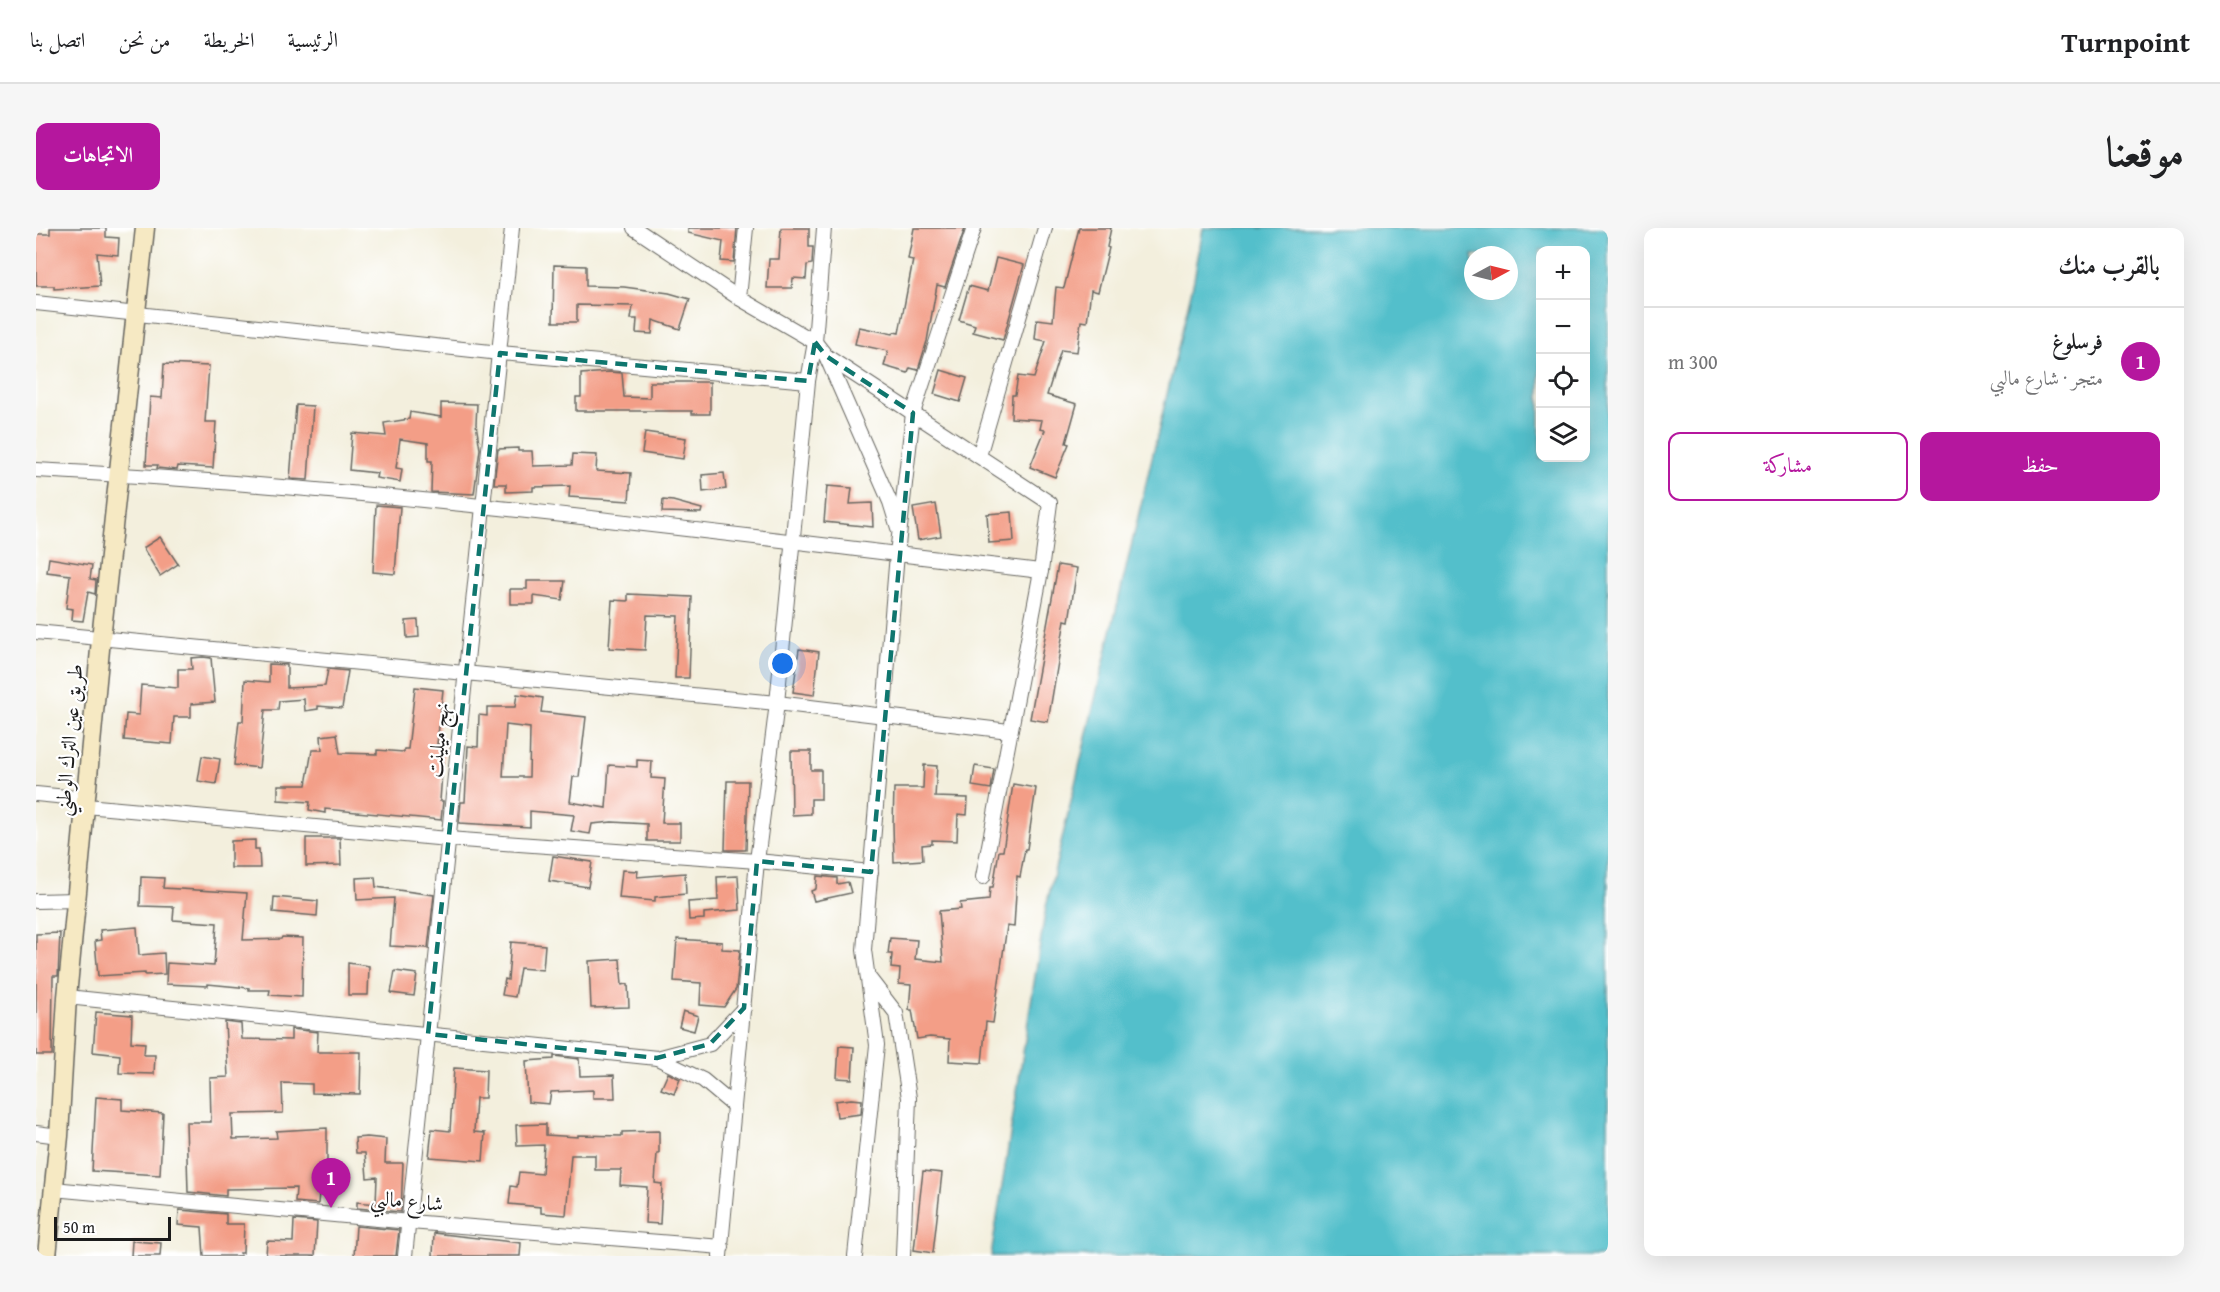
<!DOCTYPE html>
<html lang="ar">
<head>
<meta charset="utf-8">
<style>
  body { margin:0; font-family:"Gentium Book Plus",Amiri,serif; background:#f6f6f6; color:#202124; direction:rtl }
  .controls { position:absolute; right:18px; top:18px; display:grid; overflow:hidden; border-radius:12px; box-shadow:0 6px 24px #0002 }
  .controls button { width:54px; height:54px; display:grid; place-items:center; padding:0; border:0; border-bottom:2px solid #e0e0e0; background:#fff; color:#202124; font:30px sans-serif }
  .compass { position:absolute; left:1428px; top:18px; width:54px; height:54px; border-radius:50%; background:#fff; box-shadow:0 6px 24px #0002; rotate:83deg }
  .scale { position:absolute; left:18px; bottom:15px; width:117px; box-sizing:border-box; padding-left:6px; border:3px solid #1c1c1c; border-top:0; font-size:16px; line-height:21px; white-space:nowrap; color:#1c1c1c; -webkit-text-stroke:4px #fff; paint-order:stroke }
  .you { position:absolute; left:747px; top:436px; width:21px; height:21px; margin:-15px; border:4px solid #fff; border-radius:50%; background:#1a73e8; box-shadow:0 0 0 9px #1a73e833 }
  .badge { display:grid; place-items:center; width:39px; height:39px; border-radius:50%; background:#b5179e; color:#fff; font-size:20px; font-weight:700 }
  .pin { position:absolute; translate:-50% -50px; filter:drop-shadow(0 2px 3px #0008) }
  .pin::after { content:''; position:absolute; top:32px; width:21px; height:18px; background:inherit; clip-path:polygon(0 0,100% 0,50% 100%) }
  .list { margin:0; padding:0; list-style:none }
  h2 { display:flex; justify-content:space-between; align-items:center; height:78px; margin:0; padding:0 24px; font-size:26px }
  h2 small { font-size:20px; font-weight:400; color:#757577 }
  .list li { display:grid; grid-template-columns:39px 1fr auto; gap:18px; align-items:center; box-sizing:border-box; height:108px; padding:0 24px; border-top:2px solid #e0e0e0 }
  .list b { display:block; font-size:22px; white-space:nowrap }
  .list p { margin:0; font-size:20px; white-space:nowrap; color:#757577 }
  .list em { font-size:20px; font-style:normal; color:#757577 }
  .actions { display:flex; gap:12px; padding:18px 24px }
  .actions a { flex:1; padding:14px 0; border:2px solid #b5179e; border-radius:12px; text-align:center; font-size:21px; color:#b5179e }
  .actions .main { background:#b5179e; color:#fff }
  .icon { flex:none; width:33px; height:33px; fill:none; stroke:currentColor; stroke-width:2; stroke-linecap:round; stroke-linejoin:round }
  .map { position:relative; flex:none; width:1572px; height:1028px; overflow:hidden; direction:ltr; border-radius:12px }
  header { display:flex; align-items:center; gap:36px; box-sizing:border-box; height:84px; padding:0 30px; background:#fff; border-bottom:2px solid #e0e0e0 }
  header strong { font-size:28px }
  nav { display:flex; gap:33px; margin-inline-start:auto; font-size:21px }
  .intro { display:flex; align-items:center; justify-content:space-between; box-sizing:border-box; height:144px; padding:0 36px }
  h1 { margin:0; font-size:42px }
  .button { padding:15px 27px; border-radius:12px; background:#b5179e; color:#fff; font-size:21px; font-weight:700 }
  main { display:flex; gap:36px; padding:0 36px }
  aside { flex:1; background:#fff; border-radius:12px; box-shadow:0 6px 24px #0002 }
  .map>svg:first-child { display:block }
  .water { fill:#52bfcb; stroke:#376e74; stroke-width:1.5; fill-rule:evenodd }
  .building { fill:#f39e87; fill-rule:evenodd }
  .lines { fill:none; stroke-linecap:round; stroke-linejoin:round }
  .street-casing { stroke:#676660; stroke-width:16 }
  .secondary-casing { stroke:#676660; stroke-width:21 }
  .street { stroke:#fff; stroke-width:14 }
  .secondary { stroke:#f6e9c3; stroke-width:18 }
  .marked { fill:none; stroke:#0f766e; stroke-width:4.5; stroke-dasharray:12 8; stroke-linejoin:round }
  .labels { text-anchor:middle; stroke-width:4.5; stroke-linejoin:round; paint-order:stroke }
  .street-label { font-size:21px; fill:#1c1c1c; stroke:#fff }
</style>
</head>
<body>
<header>
<strong>Turnpoint</strong>
<nav><a>الرئيسية</a><a>الخريطة</a><a>من نحن</a><a>اتصل بنا</a></nav>
</header>
<div class="intro"><h1>موقعنا</h1><a class="button">الاتجاهات</a></div>
<main>
<aside>
<h2>بالقرب منك<small></small></h2>
<ul class="list">
<li><span class="badge">1</span><div><b>فرسلوغ</b><p>متجر · شارع مالبي</p></div><em>300 m</em></li>
</ul>
<div class="actions"><a class="main">حفظ</a><a>مشاركة</a></div>
</aside>
<div class="map">
<svg width="1572" height="1028" viewBox="0 0 1572 1028">
  <rect width="100%" height="100%" fill="#fff"/>
  <filter id="ink" filterUnits="userSpaceOnUse"><feTurbulence type="fractalNoise" baseFrequency=".0167" numOctaves="2"/><feDisplacementMap in="SourceGraphic" scale="12" xChannelSelector="R" yChannelSelector="G"/><feConvolveMatrix kernelMatrix="1 2 1 2 8 2 1 2 1" color-interpolation-filters="sRGB"/></filter>
  <filter id="wash" filterUnits="userSpaceOnUse"><feTurbulence type="fractalNoise" baseFrequency=".008" numOctaves="4" result="noise"/><feDisplacementMap in="SourceGraphic" scale="24" xChannelSelector="R" yChannelSelector="G"/><feGaussianBlur stdDeviation="1.35" result="paint"/><feColorMatrix in="noise" values="0 0 0 0 0 0 0 0 0 0 0 0 0 0 0 0 0 1.4 0 .05"/><feComposite in="paint" operator="in"/></filter>
  <g filter="url(#wash)">
    <rect width="100%" height="100%" fill="#f3efdd"/>
    <path class="water" d="M1167 0H1572V1028H955L1010 679 1158 52ZM1504 22H1550V230H1504ZM1437 27H1473V63H1437Z"/>
    <g id="blocks">
      <g class="building">
        <path d="M14 0H70V9L83 10 82 27 61 25 64 58 18 61V58H0V6H14Z"/>
        <path d="M652 0H701L698 34 685 33 687 13 652 5Z"/>
        <path d="M745 0H773V19H777L776 36 771 37 770 51 757 50 756 60H731L733 31H743Z"/>
        <path d="M878 0H929L909 59 901 57 891 113 882 142 874 140 872 145 848 138 852 123 819 116 823 99 857 106 858 104 863 105 877 32 872 31Z"/>
        <path d="M1043 0H1075L1071 19 1073 20 1062 64 1055 62 1051 94 1045 93 1041 124 1025 122 1011 167 1041 176 1030 215 1033 216 1019 249 994 239 1009 202 1004 201 1006 192 975 190 976 167H979L982 148 998 150 1010 113 999 111 1001 91 1017 93 1020 59 1028 60Z"/>
        <path d="M960 30 988 37 967 112 937 104 939 97 923 92 933 58 952 63Z"/>
        <path d="M518 37 550 38V58L588 59 633 65 654 71 644 101 617 92 616 106 600 105 601 91H595L597 78 541 77V94H517Z"/>
        <path d="M128 136 173 138 169 194H180L177 240 142 238 141 242 121 240 122 237H110L114 169 126 170Z"/>
        <path d="M905 142 931 150 924 174 898 166Z"/>
        <path d="M574 144 586 145 588 169 614 170V154H674V186H656V183H540V169H545V146Z"/>
        <path d="M405 175 441 176 440 196 444 221 438 266 395 264 396 233H392V215L364 211 360 240 366 241 364 254 340 250 341 245 313 242 316 205 350 208 348 195 373 191 374 184 405 189Z"/>
        <path d="M260 177 277 178 272 252 254 251Z"/>
        <path d="M609 204 650 210 647 231 606 225Z"/>
        <path d="M482 220V223H496L497 238 536 237 537 226 561 227 560 243 595 245 593 273 533 269 534 258 497 259V263L470 264V256H458L462 221Z"/>
        <path d="M688 245 690 261 667 264 666 247Z"/>
        <path d="M791 258 816 260 814 276 836 275 837 299 788 294Z"/>
        <path d="M627 272 637 273 666 281 665 285 626 284Z"/>
        <path d="M900 276 905 308 882 312 877 280Z"/>
        <path d="M340 277 364 279 359 346 337 344Z"/>
        <path d="M976 284 978 313 953 315 951 286Z"/>
        <path d="M124 309 142 336 124 348 107 320Z"/>
        <path d="M13 330 56 337 54 351 60 352 59 366 52 364 47 393 36 392 37 381 30 380 34 347 11 344Z"/>
        <path d="M1022 337 1041 340 1033 393 1029 392 1012 494 994 491Z"/>
        <path d="M491 353H529L526 372 498 368V376H474V361H491Z"/>
        <path d="M592 366 656 369 653 450H639L642 388 611 387 609 422 573 420 576 372 592 373Z"/>
        <path d="M382 392 383 409 371 410 370 393Z"/>
        <path d="M763 421 783 424 778 467 757 464Z"/>
        <path d="M167 429 175 430 179 474 155 476V489H138L136 516 88 512 90 486 103 487 105 457 142 460V441H156L155 430Z"/>
        <path d="M233 436 251 437V460L289 458 292 441 312 443 306 480 282 478V481L269 483 268 471 243 473 242 482H229L223 540 198 537 203 493H207L209 452 233 454Z"/>
        <path d="M379 459 407 462 401 516 408 517 404 573H407L405 592 289 581V585L273 582 274 574 242 572V557H270L276 522H286L285 508 301 506 304 525 341 526V522L368 524V521H372Z"/>
        <path d="M481 466 507 470 505 484 550 489 543 549H537L534 574 570 580 573 537 601 539V532L616 533 615 550 629 551 626 595H644V613H611V596L576 594 556 596 554 606 535 603 538 587 494 583V599L423 595 425 574H429L432 518 442 519 443 487 451 488V479H479ZM470 497 494 500 493 549H467Z"/>
        <path d="M755 523H775V542H785V571H775V586L756 587Z"/>
        <path d="M166 528 184 531 180 556 162 553Z"/>
        <path d="M888 537 901 538 899 569 932 570 931 587 922 586 921 613 896 612V616L886 617 887 632 858 634 857 596 858 560H887Z"/>
        <path d="M939 538 958 541 955 561 936 558Z"/>
        <path d="M691 553H712L710 622H689Z"/>
        <path d="M977 556 1000 560 991 621H989L984 649 981 648 978 699 971 698 957 795 950 794 946 835 913 833 914 811 894 809 881 811 876 782H873L875 757 863 756 864 741 855 740 856 726H852L854 710 881 712 879 731 907 734 903 683 925 681 924 675 953 672 954 659H957L963 623H967Z"/>
        <path d="M270 610H304L305 637 270 638Z"/>
        <path d="M219 612V621H223L224 640H195V613Z"/>
        <path d="M517 628 556 634 552 659 513 653Z"/>
        <path d="M586 642 602 643 601 649 649 645 650 666 619 669V673L583 670Z"/>
        <path d="M702 648 704 682 668 685V691L653 692 652 674 682 672 681 649Z"/>
        <path d="M781 648 801 650V656L812 654 815 665 778 673 775 663 780 661Z"/>
        <path d="M105 649 128 650 127 660 211 665 207 712 245 711 246 709 267 710 266 769 233 767 234 762H213V760L172 756V758L130 756 131 735 178 738 181 695 137 692 138 679 104 678Z"/>
        <path d="M339 649 340 659 398 667 392 720 354 718 358 670 321 672 320 650Z"/>
        <path d="M238 669 282 673 281 688 237 684Z"/>
        <path d="M101 699 103 727 128 725 129 746 109 747V745L62 748 59 713 65 712 64 702Z"/>
        <path d="M24 705 22 748H17L16 827H0V706Z"/>
        <path d="M641 711 686 714V721L704 722 700 761 688 779 664 777 665 755 638 753Z"/>
        <path d="M475 714 509 717 507 742 484 740 479 769 466 767 469 751 472 752Z"/>
        <path d="M584 731 586 757 592 756 593 779 555 780 553 733Z"/>
        <path d="M312 735 333 738 332 767H312Z"/>
        <path d="M359 743 381 746 378 768 355 765Z"/>
        <path d="M647 783 662 788 658 803 643 799Z"/>
        <path d="M60 784 96 787 95 814 109 815 108 827H119L118 846 83 845 84 827 57 824Z"/>
        <path d="M189 794 205 796 206 811 255 812V801L282 804 281 824H325L324 866 276 865V856L246 855 247 885 196 886 197 911 241 910 240 903 291 900V964H283L282 976 259 974 260 960 190 961V968L152 964 150 894H175L174 850 192 849Z"/>
        <path d="M803 818 818 819 816 851 801 850Z"/>
        <path d="M518 828 543 831 544 848 578 847 579 870H557V862L515 864 513 876 492 874 490 833 518 831Z"/>
        <path d="M418 840 450 842 449 870H440L438 904 449 905 447 933 393 929 396 901 414 903Z"/>
        <path d="M632 845 644 851 638 866 625 861Z"/>
        <path d="M60 869 86 871V882L127 885 124 947 56 943Z"/>
        <path d="M815 871 826 872 825 886 801 889 799 873Z"/>
        <path d="M510 896V907L542 909V907L586 908V904L623 903V925H621L619 955 626 956 624 996 609 995 611 959 584 957 585 942H559V927H535L530 987 505 985V979L473 976 475 958 481 959 483 944 506 946 508 917 481 918 480 897Z"/>
        <path d="M331 909 350 911 349 935H367L365 984 321 980V974L340 976 341 949 331 950 329 925H320L319 910Z"/>
        <path d="M887 943 906 945 897 1025 878 1022Z"/>
        <path d="M143 982 190 986V996H208L207 1025H204L205 1028H168L166 999 142 997Z"/>
        <path d="M258 992 281 994 279 1028H230L231 1013 257 1014Z"/>
        <path d="M320 998 363 1002 360 1028H318Z"/>
        <path d="M398 1005 485 1015 484 1028H397Z"/>
        <path d="M96 1013 125 1015 124 1028H95Z"/>
      </g>
    </g>
  </g>
  <g filter="url(#ink)">
    <use href="#blocks" fill-opacity="0" stroke="#676660" stroke-width="1.5"/>
    <g class="lines">
      <defs>
        <g id="street">
          <path d="M598 0 703 70 779 114 790 128 1014 275 1005 343 947 649"/>
          <path d="M703 70 710 0"/>
          <path d="M0 75 464 125 772 153"/>
          <path d="M790 128 854 274 862 300"/>
          <path d="M943 228 1009 0"/>
          <path d="M0 242C337 259 671 304 1005 343"/>
          <path d="M0 404 741 475 973 503"/>
          <path d="M0 566 51 571"/>
          <path d="M50 578 412 611 721 633 835 644"/>
          <path d="M0 673 41 672"/>
          <path d="M833 750 860 785 873 870 867 1028"/>
          <path d="M31 769 621 830 674 816 708 780"/>
          <path d="M621 830 667 852 698 878"/>
          <path d="M0 905 23 908"/>
          <path d="M17 961 374 994 686 1019"/>
          <path d="M369 1028 476 0"/>
          <path d="M684 1028 721 633 741 475 772 153 779 114 788 0"/>
          <path d="M819 1028 841 817 828 722 861 326 877 185 938 0"/>
        </g>
        <path id="secondary" d="M11 1028 23 908 31 769 65 411 109 0"/>
      </defs>
      <use href="#street" class="street-casing"/>
      <use href="#secondary" class="secondary-casing"/>
      <use href="#street" class="street"/>
      <use href="#secondary" class="secondary"/>
    </g>
  </g>
  <path class="marked" d="M779 114 790 128 877 185 835 644 721 633 708 780 674 816 621 830 392 806 464 125 772 153Z"/>
  <g class="labels">
    <g class="street-label">
      <text transform="translate(33 512) rotate(-85)" y="7">طريق عين الترك الوطني</text>
      <text transform="translate(402 512) rotate(-84)" y="7">نهج ميلينت</text>
      <text transform="translate(371 973) rotate(5)" y="7">شارع مالبي</text>
    </g>
  </g>
</svg>
<div class="controls">
<button>+</button>
<button>−</button>
<button><svg class="icon" aria-label="locate" viewBox="0 0 24 24"><circle cx="12" cy="12" r="6"/><path d="M12 2v4M12 18v4M2 12h4M18 12h4"/></svg></button>
<button><svg class="icon" aria-label="layers" viewBox="0 0 24 24"><path d="M12 4l9 5-9 5-9-5zM3 14l9 5 9-5"/></svg></button>
</div>
<svg class="compass" viewBox="-18 -18 36 36"><path d="M0-13l5 13h-10z" fill="#e53935"/><path d="M0 13l5-13h-10z" fill="#757577"/></svg>
<div class="scale">50 m</div>
<div class="you"></div>
<div class="pin badge" style="left:295px;top:980px">1</div>
</div>
</main>
</body>
</html>
